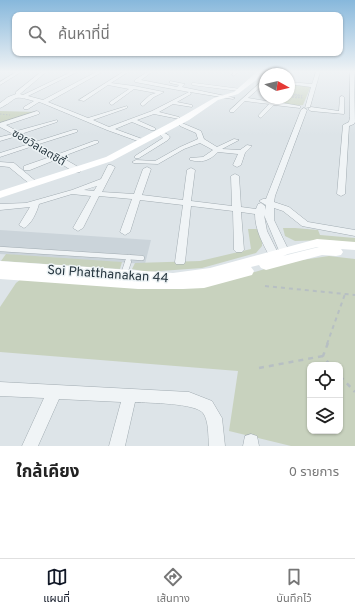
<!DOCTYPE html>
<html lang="th">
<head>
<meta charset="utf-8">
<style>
  body { margin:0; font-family:Overpass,"Noto Sans Thai",sans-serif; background:#f2f2f2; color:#222 }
  .controls { position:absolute; right:12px; bottom:12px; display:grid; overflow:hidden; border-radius:8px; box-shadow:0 1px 3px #0004 }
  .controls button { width:36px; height:36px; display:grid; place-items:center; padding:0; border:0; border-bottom:1px solid #e0e0e0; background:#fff; color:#222; font:20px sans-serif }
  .compass { position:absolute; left:259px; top:68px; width:36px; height:36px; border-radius:50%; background:#fff; box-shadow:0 1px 3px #0004; rotate:98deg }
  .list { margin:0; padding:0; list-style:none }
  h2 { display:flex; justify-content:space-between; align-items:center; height:52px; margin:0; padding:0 16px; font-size:17px }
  h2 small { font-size:13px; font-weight:400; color:#767676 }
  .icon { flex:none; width:22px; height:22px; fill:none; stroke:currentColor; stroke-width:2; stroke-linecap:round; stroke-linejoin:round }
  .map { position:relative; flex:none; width:355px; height:446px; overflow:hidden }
  .search { position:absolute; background:#fff; box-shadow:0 1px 3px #0004; left:12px; right:12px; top:12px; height:44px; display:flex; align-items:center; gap:10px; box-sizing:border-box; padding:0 14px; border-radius:8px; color:#767676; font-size:15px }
  .sheet { height:112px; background:#fff }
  nav { display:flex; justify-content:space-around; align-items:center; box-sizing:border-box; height:56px; border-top:1px solid #e0e0e0; background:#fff; font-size:11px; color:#767676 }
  nav a { display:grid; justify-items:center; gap:2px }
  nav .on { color:#111827 }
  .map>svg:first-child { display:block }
  .built { fill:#cbd4da }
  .green { fill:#c8d2be; fill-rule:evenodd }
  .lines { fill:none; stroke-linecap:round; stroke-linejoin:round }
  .lane-far2-casing { stroke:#a2acb2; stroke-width:3 }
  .lane-far1-casing { stroke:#a2acb2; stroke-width:5.5 }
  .lane-casing { stroke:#a2acb2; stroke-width:7 }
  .street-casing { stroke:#a2acb2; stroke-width:1 }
  .path-far2 { stroke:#b7bfc3; stroke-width:1; stroke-dasharray:1.5 1.5; stroke-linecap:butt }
  .path-far1 { stroke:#b7bfc3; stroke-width:2; stroke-dasharray:4 4; stroke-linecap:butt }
  .path { stroke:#b7bfc3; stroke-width:2.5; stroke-dasharray:5 5; stroke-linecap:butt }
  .lane-far2 { stroke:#f0f4f6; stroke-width:2.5 }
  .lane-far1 { stroke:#f0f4f6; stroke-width:4.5 }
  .lane { stroke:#f0f4f6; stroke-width:6 }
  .street { fill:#f0f4f6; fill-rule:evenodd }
  .secondary { fill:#fff; fill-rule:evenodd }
  .labels { text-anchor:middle; stroke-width:3; stroke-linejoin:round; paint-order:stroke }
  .far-street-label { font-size:11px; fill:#26363f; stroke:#edf3f5 }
  .street-label { font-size:13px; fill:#26363f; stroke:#edf3f5 }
</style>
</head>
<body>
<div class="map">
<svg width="355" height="446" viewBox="0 0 355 446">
  <rect width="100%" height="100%" fill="#dde4e8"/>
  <path class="built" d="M0 230 151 240 145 264 0 254Z"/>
  <g class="green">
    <path d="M293 84 311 86 303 105 295 106 278 103 282 98H289V89Z"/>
    <path d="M0 111 39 112 0 124Z"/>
    <path d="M283 228H295L318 230 320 235 355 238V243L326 240 295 241 285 236Z"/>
    <path d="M248 229H258L262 238V246L256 253 202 268 147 272 132 269 135 263 200 261 251 249Z"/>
    <path d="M6 254 122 262 120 269 1 261Z"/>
    <path d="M329 256 355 259V446H291L229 431 238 371 0 352V307L16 283 21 279 238 277 288 262ZM310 365H340V431H310Z"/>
  </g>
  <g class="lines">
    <defs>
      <path id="lane-far2" d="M193 84 240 90"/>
      <g id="lane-far1">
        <path d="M0 249 142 258"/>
        <path d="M127 263 129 257"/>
      </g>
      <path id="lane" d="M124 274 128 262"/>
      <g id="street">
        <path d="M16 72H21L0 85V82Z"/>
        <path d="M41 72H46L20 94 23 95 71 72H77L28 96 43 100 96 72H102L48 102 88 118 127 106V108L93 120 109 127 152 111 189 92 135 82V80L147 72H152L141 80 177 87 179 85 170 83V81L185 84 182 87 235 98 233 99 190 92 191 94 177 102 192 105V107L173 104 159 112 179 117V119L154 114 137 120 155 128V130H151L132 122 115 129 145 140V142L143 143 107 130 42 103 39 102 28 109H24V107L34 101C10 94 19 99 0 108V103L8 97 16 94V92Z"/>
        <path d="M123 72H128L111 83 134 86 164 92 154 97 143 106 141 105V103L150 95 156 93 134 89 112 105 110 104V102L129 89 108 85 84 101 79 100Z"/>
        <path d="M234 72H238L234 76 232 75Z"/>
        <path d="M285 72H290L288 74H284Z"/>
        <path d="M316 72H320L310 107 305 108 311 87 289 84V82L312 84Z"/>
        <path d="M350 72H354L355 122 354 124 349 126 345 194 341 196 337 194 343 125 349 122 350 117Z"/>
        <path d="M269 73H271L272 74H267Z"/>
        <path d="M263 80H265V83L248 98 272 102 276 98 279 100 277 102 300 106V108L274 105 261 118 258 116 269 104 245 101 234 112H230V110Z"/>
        <path d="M342 96 344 97V114L311 111 308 109 311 107 339 111 340 97Z"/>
        <path d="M304 108 307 110 275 196 274 202 289 207 308 222 355 230V236L302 226 283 211 274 208V220L289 251 288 253H280L264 215 267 231 279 255 278 257H270C263 244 255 230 255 214L241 212 244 250 242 252H236L234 250 233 211 191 206 185 262 184 264H176L175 262 183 205 140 200 130 232 125 235 120 232 132 199 99 196 83 228 78 231 73 228 91 196 72 194 39 204C37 212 31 225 24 228L19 225 30 207 0 210V204L26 203 72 190 101 179 108 165H111L115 167 102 192 134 194 143 169 147 167 151 169 142 195 183 200 187 170 191 168 195 170 191 201 232 206 231 176 235 174 239 176 241 207 256 209 258 204 261 203 265 206V210L266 205 259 201 263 199H266L301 110ZM97 186 94 191 84 190Z"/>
        <path d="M37 111 39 112V114L6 125 17 131 57 120V122L21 134 35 142 73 130H77V132L39 144 56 155 94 141H98V143L61 157 80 168V172H74L55 160 30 170H24V166L50 157 33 146 0 157V153L29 144 17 136 0 141V137L13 134 0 127V123Z"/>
        <path d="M182 123 201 131 204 139 217 147 234 139 239 140 222 149 240 150 247 145 252 146 245 153 241 165 237 167 233 165 238 154 218 152C209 161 202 163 190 160V158L203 157 213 150 200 143 184 149 158 164 134 163 132 162 136 160 155 161 180 147 198 139 196 133 180 126V124Z"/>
        <path d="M160 133C164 132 168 134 170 137L168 140 139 158H135V156L163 138 160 135Z"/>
        <path d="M0 162 14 163 38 183 37 185H31L9 167 0 166Z"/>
        <path d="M0 382 189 392 212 401 222 418 225 446H209C208 436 209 421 203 413 195 403 149 403 135 402L125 446H109L121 402 59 399 38 446H22L44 398 0 396Z"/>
        <path d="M251 434 257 436 259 446H243L245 436Z"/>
      </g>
    </defs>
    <use href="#lane-far2" class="lane-far2-casing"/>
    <use href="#lane-far1" class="lane-far1-casing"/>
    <use href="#lane" class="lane-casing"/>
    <use href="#street" class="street-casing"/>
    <g class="path-far2">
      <path d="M295 89 291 92 295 95"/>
      <path d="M289 94 301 95"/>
      <path d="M296 94 302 97 296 98 290 96Z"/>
      <path d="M297 95 298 97 293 96Z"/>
      <path d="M298 96 304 95"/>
      <path d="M289 97 303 98"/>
      <path d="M0 114 10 115"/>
    </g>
    <g class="path-far1">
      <path d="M265 286 355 295"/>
      <path d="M327 344 345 294"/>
    </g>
    <g class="path">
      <path d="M328 343 323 356 330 365"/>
      <path d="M259 368 323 356"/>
      <path d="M340 376 355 392"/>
    </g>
    <use href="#lane-far2" class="lane-far2"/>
    <use href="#lane-far1" class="lane-far1"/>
    <use href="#lane" class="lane"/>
    <use href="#street" class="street"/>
    <g class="secondary">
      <path d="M257 72H263L256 80 238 94 218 100 189 120 112 161 0 198V191L106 157 183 116 214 98 234 92Z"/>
      <path d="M317 239 355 242V250L341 249 343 252 341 255 336 256 322 255 266 270 261 268 259 265 251 267 254 271 252 275 204 288 183 289H138L0 279V261L173 273 210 268ZM317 247H319L283 256 288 254Z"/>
    </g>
  </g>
  <linearGradient id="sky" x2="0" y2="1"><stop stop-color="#87b8dc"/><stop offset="0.53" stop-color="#f0f3f5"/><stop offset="1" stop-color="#f0f3f5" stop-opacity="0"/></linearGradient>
  <rect width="355" height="135" fill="url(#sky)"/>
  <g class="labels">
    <g class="far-street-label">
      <text transform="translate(39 147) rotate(31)" y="4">ซอยวิลเลตซิตี้</text>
    </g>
    <g class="street-label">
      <text transform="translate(108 273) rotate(4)" y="5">Soi Phatthanakan 44</text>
    </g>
  </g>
</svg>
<div class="controls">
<button><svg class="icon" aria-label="locate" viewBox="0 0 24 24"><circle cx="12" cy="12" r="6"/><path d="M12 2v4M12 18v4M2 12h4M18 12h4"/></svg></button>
<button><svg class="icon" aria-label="layers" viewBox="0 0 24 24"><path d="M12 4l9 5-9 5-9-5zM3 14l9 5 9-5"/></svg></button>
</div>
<svg class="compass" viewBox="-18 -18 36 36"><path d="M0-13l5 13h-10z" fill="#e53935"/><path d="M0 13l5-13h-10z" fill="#767676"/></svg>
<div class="search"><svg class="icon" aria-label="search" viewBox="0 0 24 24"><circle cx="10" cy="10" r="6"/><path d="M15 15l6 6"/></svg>ค้นหาที่นี่</div>
</div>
<section class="sheet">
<h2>ใกล้เคียง<small>0 รายการ</small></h2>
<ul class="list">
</ul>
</section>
<nav>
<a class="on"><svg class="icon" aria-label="map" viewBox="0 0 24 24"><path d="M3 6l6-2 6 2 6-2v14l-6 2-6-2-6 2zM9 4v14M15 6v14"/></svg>แผนที่</a>
<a><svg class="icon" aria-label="directions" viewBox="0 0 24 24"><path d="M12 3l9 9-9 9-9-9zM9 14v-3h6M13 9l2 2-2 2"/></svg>เส้นทาง</a>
<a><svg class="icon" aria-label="saved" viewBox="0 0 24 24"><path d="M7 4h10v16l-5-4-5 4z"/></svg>บันทึกไว้</a>
</nav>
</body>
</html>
